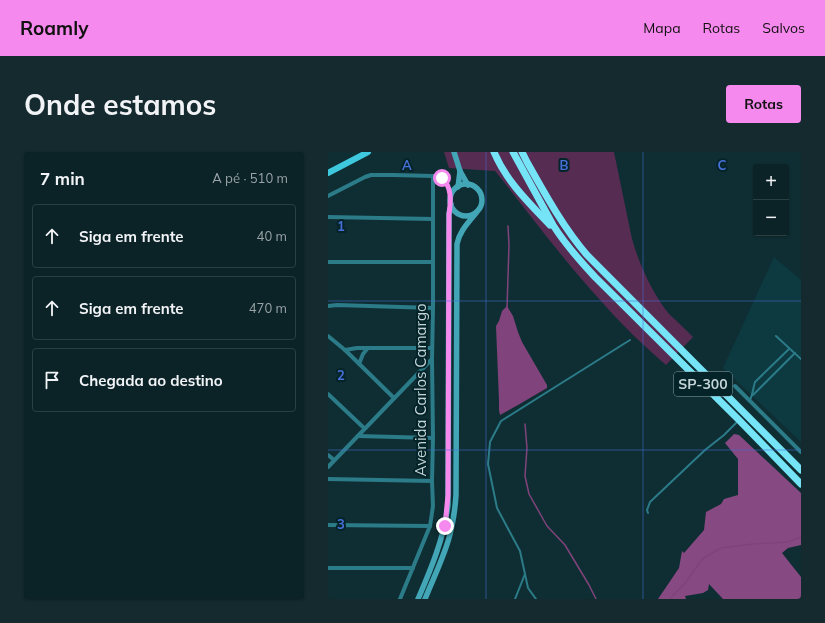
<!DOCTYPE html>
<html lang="pt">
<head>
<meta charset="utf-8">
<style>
  body { margin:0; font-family:Mulish,sans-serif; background:#142a2e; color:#f1f3f6 }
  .controls { position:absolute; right:12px; top:12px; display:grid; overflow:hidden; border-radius:4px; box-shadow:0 1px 3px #0004 }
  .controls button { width:36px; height:36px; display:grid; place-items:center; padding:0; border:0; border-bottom:1px solid #2b3f43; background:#0b2226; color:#f1f3f6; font:20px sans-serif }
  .stop { position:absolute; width:12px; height:12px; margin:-9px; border:3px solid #f689ed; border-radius:50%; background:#fff }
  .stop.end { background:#f689ed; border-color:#fff; box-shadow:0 1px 4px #0008 }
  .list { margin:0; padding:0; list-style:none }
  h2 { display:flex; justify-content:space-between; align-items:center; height:52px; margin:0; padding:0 16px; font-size:17px }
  h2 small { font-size:13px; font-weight:400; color:#9aa4a7 }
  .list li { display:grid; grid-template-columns:26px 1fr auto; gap:12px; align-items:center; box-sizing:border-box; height:64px; margin:0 8px 8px; padding:0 8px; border:1px solid #2b3f43; border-radius:4px }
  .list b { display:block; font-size:15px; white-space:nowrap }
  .list em { font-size:13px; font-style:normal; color:#9aa4a7 }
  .icon { flex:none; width:22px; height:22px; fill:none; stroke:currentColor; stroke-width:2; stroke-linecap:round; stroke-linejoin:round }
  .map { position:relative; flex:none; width:473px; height:447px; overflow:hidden; border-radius:4px }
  header { display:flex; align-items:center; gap:24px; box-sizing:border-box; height:56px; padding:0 20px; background:#f689ed; color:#111 }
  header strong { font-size:19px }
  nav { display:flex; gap:22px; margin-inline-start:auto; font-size:14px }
  .intro { display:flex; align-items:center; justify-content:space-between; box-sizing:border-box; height:96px; padding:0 24px }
  h1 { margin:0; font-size:28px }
  .button { padding:10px 18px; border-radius:4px; background:#f689ed; color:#111; font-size:14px; font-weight:700 }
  main { display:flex; gap:24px; padding:0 24px }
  aside { flex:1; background:#0b2226; border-radius:4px; box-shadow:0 1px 3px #0004 }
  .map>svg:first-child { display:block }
  .built { fill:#0d3940 }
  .green { fill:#572c53 }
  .forest { fill:#874982 }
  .water { fill:#80437b }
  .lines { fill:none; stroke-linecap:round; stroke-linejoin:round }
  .stream { stroke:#80437b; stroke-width:1.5 }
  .lane { stroke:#2b7b88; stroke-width:2 }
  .street { stroke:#2b7b88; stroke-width:4 }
  .secondary { stroke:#42a6b7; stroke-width:5.5 }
  .primary { stroke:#3fc9df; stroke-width:6 }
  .highway { stroke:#75e4f7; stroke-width:7 }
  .route { stroke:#f689ed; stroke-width:5 }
  .grid { fill:none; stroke:#4770d8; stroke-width:1; stroke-opacity:0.55 }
  .labels { text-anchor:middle; stroke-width:4; stroke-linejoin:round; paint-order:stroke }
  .shield { fill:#042429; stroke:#8aa0a4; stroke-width:1 }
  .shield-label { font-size:14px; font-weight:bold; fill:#c4d5d8 }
  .street-label { font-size:15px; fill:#c4d5d8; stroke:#042429 }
  .grid-label { font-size:13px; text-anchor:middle; font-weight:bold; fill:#4770d8; stroke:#042429; stroke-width:4; stroke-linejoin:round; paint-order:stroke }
</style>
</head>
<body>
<header>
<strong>Roamly</strong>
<nav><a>Mapa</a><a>Rotas</a><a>Salvos</a></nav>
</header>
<div class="intro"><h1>Onde estamos</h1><a class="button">Rotas</a></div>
<main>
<aside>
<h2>7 min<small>A pé · 510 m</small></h2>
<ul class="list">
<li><svg class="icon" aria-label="ahead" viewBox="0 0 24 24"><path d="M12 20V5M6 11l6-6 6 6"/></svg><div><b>Siga em frente</b></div><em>40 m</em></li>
<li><svg class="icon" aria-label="ahead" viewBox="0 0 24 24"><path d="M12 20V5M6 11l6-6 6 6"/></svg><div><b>Siga em frente</b></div><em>470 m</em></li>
<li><svg class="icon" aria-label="arrive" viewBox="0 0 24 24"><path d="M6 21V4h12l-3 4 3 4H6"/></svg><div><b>Chegada ao destino</b></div></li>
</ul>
</aside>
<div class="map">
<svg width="473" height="447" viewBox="0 0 473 447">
  <rect width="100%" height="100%" fill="#0f2e33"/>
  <path class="built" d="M446 105 473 128V290L395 216Z"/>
  <path class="green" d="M116 0H286L304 87C311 112 325 143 342 163 350 170 357 177 365 185L338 213C315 193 293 172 273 149 235 108 202 62 167 19L121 16Z"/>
  <path class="forest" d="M406 282 411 283 473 341V393L460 396 454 401 473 425V447H395L381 432 380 438 375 441 357 444 358 447H330L351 416 354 399 356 401 376 378 378 360 393 352 396 347 410 343V307L397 291Z"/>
  <path class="water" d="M179 154 185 164 190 180 194 190 219 233V236L190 253 172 263 171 258V249L168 174 171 169 174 159Z"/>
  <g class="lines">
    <g class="stream">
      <path d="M179 156 181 93 180 74"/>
      <path d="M197 272 199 296 197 324 201 342 219 374 237 393 261 433 268 447"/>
      <path d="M342 447 359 429 374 407 393 396 425 392 460 390 473 385"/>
    </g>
    <g class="lane">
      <path d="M448 184 473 207"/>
      <path d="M425 243 467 201"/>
      <path d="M422 248C425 242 425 236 427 230L461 197"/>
      <path d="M320 361 319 358 322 350 377 298 396 283 410 269"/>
      <path d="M187 447 197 422"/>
      <path d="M208 447 200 436 192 399 169 356 160 312 162 290 173 269 302 188"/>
    </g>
    <g class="street">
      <path d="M0 44 37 25 43 23H65L105 24 110 25 114 26 120 33 123 47"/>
      <path d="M0 65 105 67"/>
      <path d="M0 110H105"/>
      <path d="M0 154 9 153 105 156"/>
      <path d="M0 184 17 198 66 246"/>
      <path d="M17 198 29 196H104"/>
      <path d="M31 212 35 202 39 197"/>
      <path d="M407 234 473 300"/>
      <path d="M0 242 36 276"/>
      <path d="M30 284 105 286"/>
      <path d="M0 303 6 308"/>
      <path d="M0 315 104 207"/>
      <path d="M0 327 104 329"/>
      <path d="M0 373 102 374"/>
      <path d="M0 416H85"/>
      <path d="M72 447 102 374 105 354 104 329 105 286 104 207 105 156V24"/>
    </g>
    <g class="secondary">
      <path d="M126 0 132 19 140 33"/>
      <circle cx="138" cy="48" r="16"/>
      <path d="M130 35 132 19"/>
      <path d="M90 447C103 417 116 386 120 353L121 62 123 52"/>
      <path d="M97 447C105 427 115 407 121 386 125 372 127 358 128 343L129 92C131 80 140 71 148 61"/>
    </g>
    <path class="primary" d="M0 21 40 0"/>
    <g class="highway">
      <path d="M166 0C178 29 201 51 222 73"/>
      <path d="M185 0 225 73C237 92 252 109 267 125L411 268 473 332"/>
      <path d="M194 0 199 10C217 42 235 75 259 103L473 318"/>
    </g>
  </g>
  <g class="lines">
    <path class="route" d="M114 26C124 35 123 49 121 62L120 343 118 364 117 374"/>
  </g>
  <path class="grid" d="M158 0V447M315 0V447M0 149H473M0 298H473"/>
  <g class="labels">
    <rect class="shield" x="346" y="220" width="58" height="24" rx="3"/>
    <g class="shield-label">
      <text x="375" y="237">SP-300</text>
    </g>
    <g class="street-label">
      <text transform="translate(93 238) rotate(-90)" y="5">Avenida Carlos Camargo</text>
    </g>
  </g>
  <g class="grid-label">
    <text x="79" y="18">A</text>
    <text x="236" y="18">B</text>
    <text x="394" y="18">C</text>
    <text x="13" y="79">1</text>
    <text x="13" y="228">2</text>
    <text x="13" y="377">3</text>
  </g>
</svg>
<div class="controls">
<button>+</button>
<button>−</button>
</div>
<div class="stop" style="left:114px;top:26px"></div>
<div class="stop end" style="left:117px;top:374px"></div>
</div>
</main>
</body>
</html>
